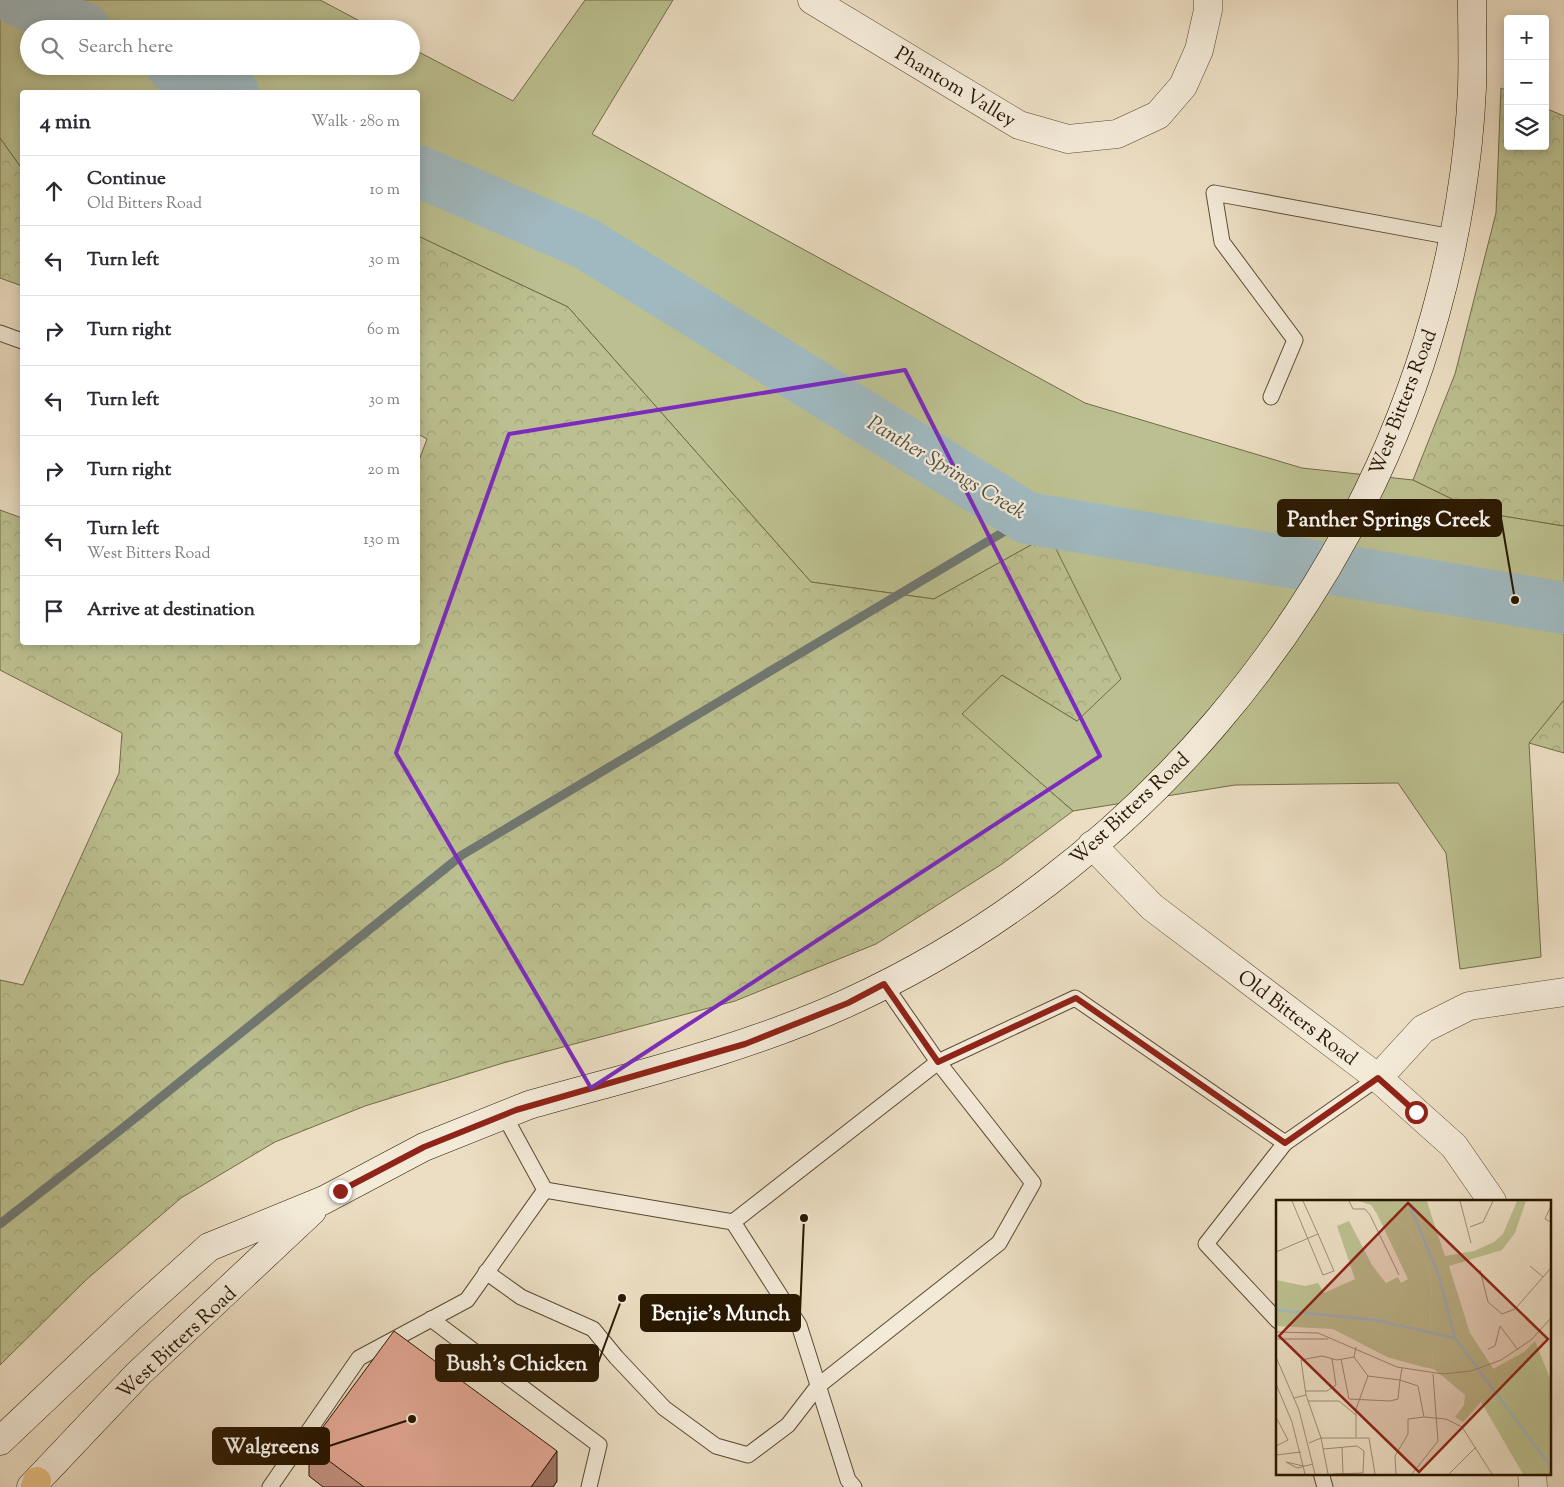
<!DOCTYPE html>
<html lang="en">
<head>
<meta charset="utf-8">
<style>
  body { margin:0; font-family:"Sorts Mill Goudy",serif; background:#f7f7f7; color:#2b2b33 }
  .controls { position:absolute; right:15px; top:15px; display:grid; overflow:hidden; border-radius:5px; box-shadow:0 2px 12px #0003 }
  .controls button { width:45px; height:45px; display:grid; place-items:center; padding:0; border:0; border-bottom:1px solid #e1e1e2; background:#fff; color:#2b2b33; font:25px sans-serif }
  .stop { position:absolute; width:15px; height:15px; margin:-11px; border:4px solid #8f2418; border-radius:50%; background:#fff }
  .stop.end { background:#8f2418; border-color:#fff; box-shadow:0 1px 5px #0008 }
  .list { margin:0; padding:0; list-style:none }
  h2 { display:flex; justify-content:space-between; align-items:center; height:65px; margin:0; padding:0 20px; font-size:21px }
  h2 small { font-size:16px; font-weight:400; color:#7c7c81 }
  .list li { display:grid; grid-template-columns:32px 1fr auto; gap:15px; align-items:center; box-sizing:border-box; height:70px; padding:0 20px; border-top:1px solid #e1e1e2 }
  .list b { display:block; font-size:19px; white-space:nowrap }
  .list p { margin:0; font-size:16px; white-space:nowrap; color:#7c7c81 }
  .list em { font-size:16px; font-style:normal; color:#7c7c81 }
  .icon { flex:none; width:28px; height:28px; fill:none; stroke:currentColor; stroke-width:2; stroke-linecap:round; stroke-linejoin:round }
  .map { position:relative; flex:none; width:1564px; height:1487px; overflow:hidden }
  .search { position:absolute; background:#fff; box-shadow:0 2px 12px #0003; left:20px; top:20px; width:400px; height:55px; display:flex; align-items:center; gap:12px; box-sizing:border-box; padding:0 18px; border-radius:28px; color:#7c7c81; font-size:19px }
  .panel { position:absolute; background:#fff; box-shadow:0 2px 12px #0003; left:20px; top:90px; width:400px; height:555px; border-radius:5px }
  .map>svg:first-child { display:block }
  .green { fill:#bcc090; stroke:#726c48 }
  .forest { fill:url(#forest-crowns); stroke:#726c48 }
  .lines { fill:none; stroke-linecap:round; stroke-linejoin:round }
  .stream { stroke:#707873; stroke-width:9 }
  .river { stroke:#a0b9c0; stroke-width:52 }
  .lane-casing { stroke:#594931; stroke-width:17 }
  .street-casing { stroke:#594931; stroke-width:29 }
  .secondary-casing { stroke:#281700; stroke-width:29 }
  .primary-casing { stroke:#281700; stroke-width:29 }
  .lane { stroke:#f3ead8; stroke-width:15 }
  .street { stroke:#f3ead8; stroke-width:28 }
  .secondary { stroke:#f3ead8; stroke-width:28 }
  .primary { stroke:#e6bf82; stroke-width:28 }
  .wall { fill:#c28f7e; stroke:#281700 }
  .shaded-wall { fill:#9e7466; stroke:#281700 }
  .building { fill:#e1a692; stroke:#281700 }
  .route { stroke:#8f2418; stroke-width:6 }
  .marked { fill:none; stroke:#7b2cbf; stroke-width:4; stroke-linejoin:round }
  .labels { text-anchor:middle; stroke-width:4.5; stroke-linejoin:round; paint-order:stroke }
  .street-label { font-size:20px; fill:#281700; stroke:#f3ead8 }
  .water-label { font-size:21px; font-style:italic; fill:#525043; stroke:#f3ead8 }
  .inset-river { fill:none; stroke:#a0b9c0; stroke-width:2.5 }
  .inset-road { fill:none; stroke:#9e8e75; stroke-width:1 }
  .view { fill:#8f2418; fill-opacity:0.15; stroke:#8f2418; stroke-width:2.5 }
  .inset-edge { fill:none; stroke:#281700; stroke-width:2.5 }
  .leader { fill:none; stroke:#281700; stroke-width:2 }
  .callout-dot { fill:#281700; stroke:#f3ead8; stroke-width:2 }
  .callout { fill:#281700; stroke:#281700; stroke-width:2 }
  .callout-label { font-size:21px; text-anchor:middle; font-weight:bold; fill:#fff }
</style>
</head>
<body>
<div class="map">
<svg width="1564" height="1487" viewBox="0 0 1564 1487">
  <defs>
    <pattern id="forest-crowns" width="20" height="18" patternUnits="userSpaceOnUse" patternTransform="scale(1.25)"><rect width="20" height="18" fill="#bcc090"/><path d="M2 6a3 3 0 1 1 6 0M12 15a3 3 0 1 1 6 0" fill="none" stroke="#a2a47a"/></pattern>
  </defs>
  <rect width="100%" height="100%" fill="#ecdec3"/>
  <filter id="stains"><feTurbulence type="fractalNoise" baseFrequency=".004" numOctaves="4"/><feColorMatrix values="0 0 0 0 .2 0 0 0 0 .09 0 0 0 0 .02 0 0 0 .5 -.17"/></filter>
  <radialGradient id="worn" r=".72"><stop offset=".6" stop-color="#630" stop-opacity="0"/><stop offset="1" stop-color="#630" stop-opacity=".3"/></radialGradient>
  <path class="green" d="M0 0H320L375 29H29V66H411V48L513 101 585 0H673L592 134 1085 403 1302 468 1413 480 1479 512 1564 526V700L1529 744 1541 957 1460 969 1446 853 1398 783 1235 785 1073 811 961 714 1002 675 1077 721 1049 535 934 599 811 582 568 307 418 236V92H22V169L0 138Z"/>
  <g class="forest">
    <path d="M1501 88 1508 91V146H1545V108L1564 116V526L1479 512 1413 480 1455 374 1496 213Z"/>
    <path d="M0 138 22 169V286L0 278Z"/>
    <path d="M418 236 568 307 811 582 934 599 1049 535 1121 679 1077 721 1002 675 962 714 1073 811 1002 864 876 944 735 1001 503 1063 365 1106 275 1142 181 1198 87 1279 0 1365V980L23 985 119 773 122 733 0 670V510L22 518V642H418V463L427 439 418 434Z"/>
    <path d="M1564 700V753L1529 743Z"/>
  </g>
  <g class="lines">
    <path class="stream" d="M0 1224 119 1131 462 855 1027 518"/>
    <g class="river">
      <path d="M17 0 85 29"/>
      <path d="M172 66 233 92"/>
      <path d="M418 171 585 243 1027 518 1564 608"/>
    </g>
    <defs>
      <g id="lane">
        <path d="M0 333 22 341"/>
        <path d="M1271 397 1295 340 1222 242 1214 193 1452 237"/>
        <path d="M545 1190 733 1222 938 1062 884 984"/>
        <path d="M733 1222 799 1325 848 1480 854 1487"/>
        <path d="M486 1272 521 1297 593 1329 616 1357 664 1408 716 1446 748 1455 788 1425 818 1386 999 1243 1033 1183 938 1062 1075 998 1285 1143 1378 1078"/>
        <path d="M431 1319 599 1445 589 1487"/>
        <path d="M1278 1321 1206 1244 1285 1143"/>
        <path d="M1321 1473 1325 1487"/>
        <path d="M270 1487 359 1358 467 1300 545 1190 504 1115"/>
      </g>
      <g id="street">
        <path d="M812 0 1019 125 1068 139 1117 134 1158 115 1183 86 1199 50 1208 10V0"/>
        <path d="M1092 845 1152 907 1378 1078 1454 1146 1492 1201"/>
        <path d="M1378 1078 1423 1029 1469 1006 1564 992"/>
        <path d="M1532 1473 1533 1487"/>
      </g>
      <g id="secondary">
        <path d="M0 1441 130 1318 209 1247 324 1200 424 1147 529 1105C636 1075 746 1049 847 1003 1130 874 1352 614 1435 315 1455 244 1469 161 1472 88 1473 59 1472 29 1472 0"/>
        <path d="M31 1487 138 1374 312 1211"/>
      </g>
      <path id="primary" d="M35 1487 37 1481"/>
    </defs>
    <use href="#lane" class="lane-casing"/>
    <use href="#street" class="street-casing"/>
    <use href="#secondary" class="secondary-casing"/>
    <use href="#primary" class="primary-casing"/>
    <use href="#lane" class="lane"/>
    <use href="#street" class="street"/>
    <use href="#secondary" class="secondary"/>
    <use href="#primary" class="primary"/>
  </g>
  <path class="wall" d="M309 1446 557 1481 553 1487H323L309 1476Z"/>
  <path class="shaded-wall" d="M557 1451V1481L553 1487H531Z"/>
  <path class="building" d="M394 1331 557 1451 531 1487H364L309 1446Z"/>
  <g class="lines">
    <path class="route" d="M340 1191 424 1147 516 1110 745 1044 848 1003 884 984 938 1062 1076 998 1285 1143 1378 1078 1416 1112"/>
  </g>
  <path class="marked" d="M905 370 1100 756 591 1088 396 753 509 434Z"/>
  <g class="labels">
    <g class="street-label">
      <text transform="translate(956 86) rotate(31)" y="7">Phantom Valley</text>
      <text transform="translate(1402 402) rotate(-69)" y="7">West Bitters Road</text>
      <text transform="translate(1129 808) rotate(-43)" y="7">West Bitters Road</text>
      <text transform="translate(1298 1017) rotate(37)" y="7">Old Bitters Road</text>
      <text transform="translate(176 1342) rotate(-43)" y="7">West Bitters Road</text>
    </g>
    <g class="water-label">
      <text transform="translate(947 467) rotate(31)" y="7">Panther Springs Creek</text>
    </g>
  </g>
  <g transform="translate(1276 1200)">
    <rect width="275" height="275" fill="#ecdec3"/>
    <path d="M119 1H134L155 14 169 56 198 51 218 42 227 34 241 1H250L239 33 226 50 173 66 194 133 243 208 229 199 205 202 187 222 179 217 188 205 189 195 158 169 156 150H163L164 138 154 126 156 80 145 50 130 26 119 21Z" fill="#bcc090"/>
    <path d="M83 1H119V21L130 26 145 50 156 80 154 126 164 138 180 142 174 161H166L163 151 156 150 158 169 147 167 111 157 57 129 0 126V80L29 86 42 83 48 93 79 79 61 26 73 21 96 65 110 83 122 77 125 83 132 79 101 14 95 5ZM134 1H151L155 14 135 3ZM259 141 275 181V274H247L205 202 229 199 242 207 217 169 248 152Z" fill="#bcc090"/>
    <path class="inset-river" d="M132 1 163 76 179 138 275 267M0 110 99 120 179 138"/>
    <path class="inset-road" d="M16 1 47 75 58 71 42 34M73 1 77 9H89L94 15 123 75M184 1 195 43M275 6 269 19 275 22M194 27 207 22 217 1M0 52 42 34 27 1M254 66 267 77M204 70 212 102 226 114 239 109 275 68M0 132 42 133 121 167 167 174 195 171 225 160 255 140 275 118M0 139H52M212 149 219 146 224 126 242 150M0 157 23 210 39 274M78 157 92 176 124 180 126 168M65 159 73 199 114 201 122 199 124 180 142 186 148 217 170 219 186 227 216 274M0 184 16 222 29 274M29 191H51L60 185 56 159M30 195 25 160 46 156 61 160 78 157 80 147M18 198 30 195 45 238 52 274M32 201H63L80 215M0 217 12 240 0 246M80 237V209L92 176M33 243 45 238H93L99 274M66 247 67 274M47 249 81 246 88 251 87 273 57 274M0 255 25 252M27 266 10 262 21 268 37 264M120 274 119 256 132 234V219L148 217M136 274 162 241 157 174M173 274 200 247"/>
    <path class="view" d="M132 3 272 139 143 272 3 136Z"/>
    <rect width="275" height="275" class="inset-edge"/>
  </g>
  <path class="leader" d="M1515 600L1501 518M804 1218L800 1313M622 1298L598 1363M412 1419L329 1446"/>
  <g class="callout-dot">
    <circle cx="1515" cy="600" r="5"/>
    <circle cx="804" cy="1218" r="5"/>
    <circle cx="622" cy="1298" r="5"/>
    <circle cx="412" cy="1419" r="5"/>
  </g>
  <g class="callout">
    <rect x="1278" y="500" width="223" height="36" rx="5"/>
    <rect x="641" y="1295" width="159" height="36" rx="5"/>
    <rect x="436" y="1345" width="162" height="36" rx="5"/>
    <rect x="213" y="1428" width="116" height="36" rx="5"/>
  </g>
  <g class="callout-label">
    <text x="1389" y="526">Panther Springs Creek</text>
    <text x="721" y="1320">Benjie's Munch</text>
    <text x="517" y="1370">Bush's Chicken</text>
    <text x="271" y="1453">Walgreens</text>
  </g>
  <rect width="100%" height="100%" filter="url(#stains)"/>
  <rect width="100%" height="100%" fill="url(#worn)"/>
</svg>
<div class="controls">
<button>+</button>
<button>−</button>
<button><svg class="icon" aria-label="layers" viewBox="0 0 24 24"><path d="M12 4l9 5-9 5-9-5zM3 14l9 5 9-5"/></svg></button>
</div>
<div class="stop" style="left:1416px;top:1112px"></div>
<div class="stop end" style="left:340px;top:1191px"></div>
<div class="search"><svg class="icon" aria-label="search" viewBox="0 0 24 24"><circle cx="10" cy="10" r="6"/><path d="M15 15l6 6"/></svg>Search here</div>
<section class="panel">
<h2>4 min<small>Walk · 280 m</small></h2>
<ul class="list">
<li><svg class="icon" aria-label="ahead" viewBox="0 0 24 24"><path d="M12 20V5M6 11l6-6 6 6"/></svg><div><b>Continue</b><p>Old Bitters Road</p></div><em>10 m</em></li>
<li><svg class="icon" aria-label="left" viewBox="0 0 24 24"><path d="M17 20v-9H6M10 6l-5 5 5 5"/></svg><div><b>Turn left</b></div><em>30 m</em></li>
<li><svg class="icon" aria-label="right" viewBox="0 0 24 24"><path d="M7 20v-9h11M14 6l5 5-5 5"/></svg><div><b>Turn right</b></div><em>60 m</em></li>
<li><svg class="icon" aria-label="left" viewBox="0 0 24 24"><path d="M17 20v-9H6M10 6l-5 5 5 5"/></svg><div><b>Turn left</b></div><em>30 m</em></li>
<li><svg class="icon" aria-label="right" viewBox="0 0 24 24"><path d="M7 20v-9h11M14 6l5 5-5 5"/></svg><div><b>Turn right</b></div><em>20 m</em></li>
<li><svg class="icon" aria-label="left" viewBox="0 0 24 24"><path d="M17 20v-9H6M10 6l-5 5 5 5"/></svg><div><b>Turn left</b><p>West Bitters Road</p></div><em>130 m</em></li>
<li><svg class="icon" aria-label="arrive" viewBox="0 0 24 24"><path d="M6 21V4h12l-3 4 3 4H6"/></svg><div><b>Arrive at destination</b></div></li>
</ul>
</section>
</div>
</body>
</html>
